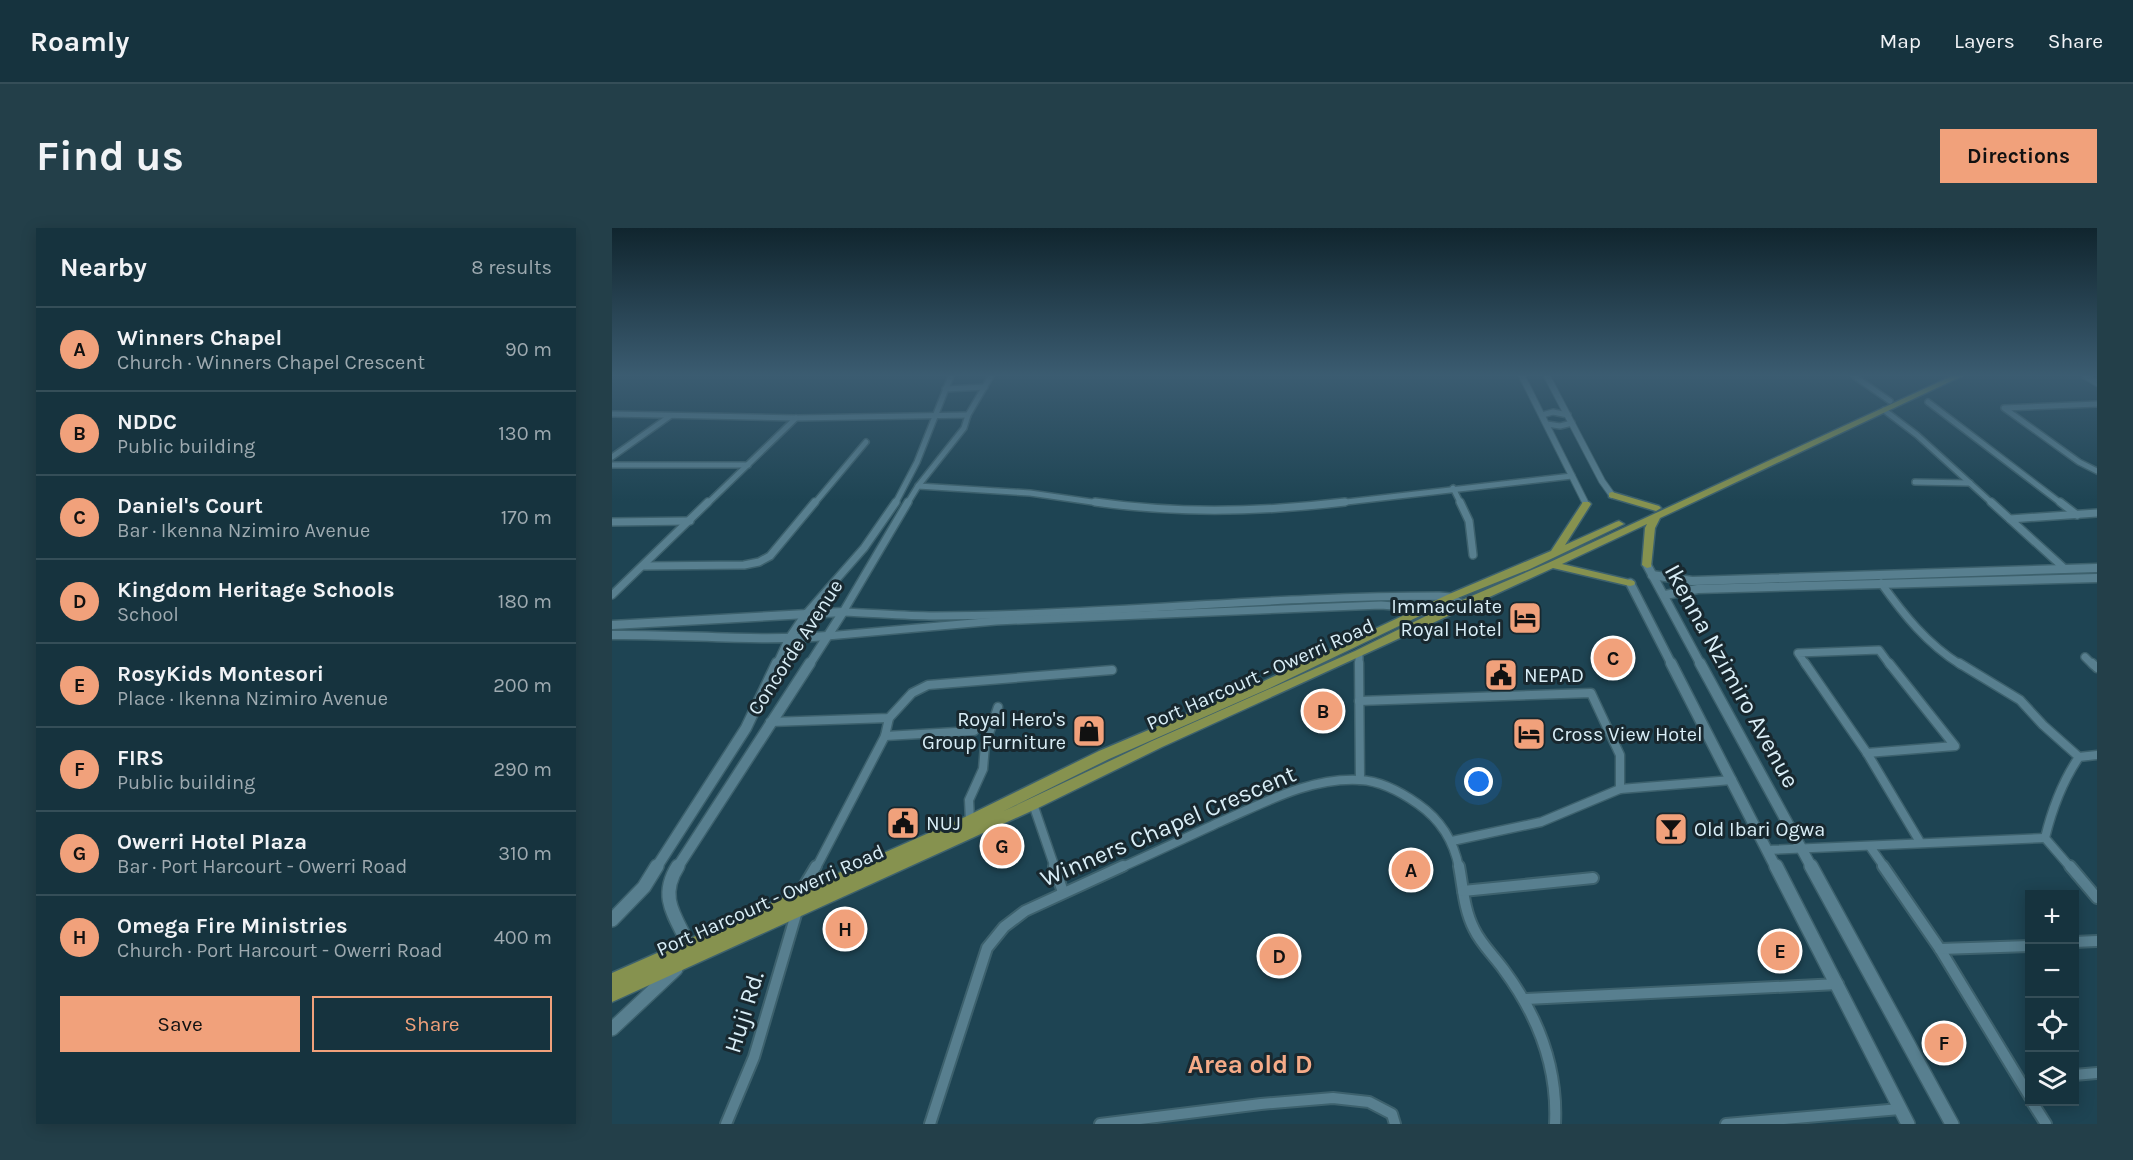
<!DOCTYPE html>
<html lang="en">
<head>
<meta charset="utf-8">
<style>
  body { margin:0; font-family:Karla,sans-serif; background:#233f49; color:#f1f3f6 }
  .controls { position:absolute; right:18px; bottom:18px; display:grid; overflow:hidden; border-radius:0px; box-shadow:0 3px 15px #0003 }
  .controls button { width:54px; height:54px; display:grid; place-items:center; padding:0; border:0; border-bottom:2px solid #354e58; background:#16333e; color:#f1f3f6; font:30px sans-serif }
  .you { position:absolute; left:867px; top:554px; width:21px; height:21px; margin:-15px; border:4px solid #fff; border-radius:50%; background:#1a73e8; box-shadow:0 0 0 9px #1a73e833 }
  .badge { display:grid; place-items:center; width:39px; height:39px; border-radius:50%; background:#f1a17b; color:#111; font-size:20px; font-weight:700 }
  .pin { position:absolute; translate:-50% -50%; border:3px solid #fff; box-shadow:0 2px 6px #0006 }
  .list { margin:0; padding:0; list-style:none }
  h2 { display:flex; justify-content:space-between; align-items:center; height:78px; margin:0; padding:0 24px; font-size:26px }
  h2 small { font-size:20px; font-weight:400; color:#9eaab0 }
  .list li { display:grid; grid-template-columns:39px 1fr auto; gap:18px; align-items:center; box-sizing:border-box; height:84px; padding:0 24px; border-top:2px solid #354e58 }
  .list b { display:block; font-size:22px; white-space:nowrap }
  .list p { margin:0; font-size:20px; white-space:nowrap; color:#9eaab0 }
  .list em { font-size:20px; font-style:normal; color:#9eaab0 }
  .actions { display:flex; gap:12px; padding:18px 24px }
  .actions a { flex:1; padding:14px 0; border:2px solid #f1a17b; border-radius:0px; text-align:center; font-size:21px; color:#f1a17b }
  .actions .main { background:#f1a17b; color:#111 }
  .icon { flex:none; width:33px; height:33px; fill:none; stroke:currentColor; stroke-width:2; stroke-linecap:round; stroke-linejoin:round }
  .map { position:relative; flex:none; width:1485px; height:896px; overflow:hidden; border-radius:0px }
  header { display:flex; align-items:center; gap:36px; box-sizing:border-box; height:84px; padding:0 30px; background:#16333e; border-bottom:2px solid #354e58 }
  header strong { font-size:28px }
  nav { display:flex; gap:33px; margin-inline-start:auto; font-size:21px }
  .intro { display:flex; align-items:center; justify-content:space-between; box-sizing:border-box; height:144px; padding:0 36px }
  h1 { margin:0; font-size:42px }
  .button { padding:15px 27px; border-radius:0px; background:#f1a17b; color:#111; font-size:21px; font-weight:700 }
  main { display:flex; gap:36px; padding:0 36px }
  aside { flex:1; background:#16333e; border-radius:0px; box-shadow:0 3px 15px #0003 }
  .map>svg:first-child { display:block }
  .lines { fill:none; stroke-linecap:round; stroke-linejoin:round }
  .minor-far3-casing { stroke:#3d616d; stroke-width:8 }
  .minor-far2-casing { stroke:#3d616d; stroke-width:10 }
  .minor-far1-casing { stroke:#3d616d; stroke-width:11 }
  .minor-casing { stroke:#3d616d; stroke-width:14 }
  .tertiary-far3-casing { stroke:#3d616d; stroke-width:8 }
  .tertiary-far2-casing { stroke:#3d616d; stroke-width:11 }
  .tertiary-far1-casing { stroke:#3d616d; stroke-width:13 }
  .tertiary-casing { stroke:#3d616d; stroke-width:16 }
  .primary-casing { stroke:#3d616d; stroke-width:3 }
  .minor-far3 { stroke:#587f8f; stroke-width:5 }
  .minor-far2 { stroke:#587f8f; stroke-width:7 }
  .minor-far1 { stroke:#587f8f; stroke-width:8 }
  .minor { stroke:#587f8f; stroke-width:10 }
  .tertiary-far3 { stroke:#587f8f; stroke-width:6 }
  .tertiary-far2 { stroke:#587f8f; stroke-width:8 }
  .tertiary-far1 { stroke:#587f8f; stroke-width:10 }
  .tertiary { stroke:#587f8f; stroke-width:13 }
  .primary { fill:#86924f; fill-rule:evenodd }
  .labels { text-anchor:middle; stroke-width:6; stroke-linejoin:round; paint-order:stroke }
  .poi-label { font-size:20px; fill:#d9eef7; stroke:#18282f; text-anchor:start }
  .street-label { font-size:20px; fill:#d9eef7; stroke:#18282f }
  .near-street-label { font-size:24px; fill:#d9eef7; stroke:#18282f }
  .near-neighbourhood-label { font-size:26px; font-weight:bold; fill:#f6ab88; stroke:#18282f }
</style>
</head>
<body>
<header>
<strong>Roamly</strong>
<nav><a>Map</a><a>Layers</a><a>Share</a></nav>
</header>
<div class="intro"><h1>Find us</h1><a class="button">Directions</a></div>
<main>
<aside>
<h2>Nearby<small>8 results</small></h2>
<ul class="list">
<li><span class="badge">A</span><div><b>Winners Chapel</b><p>Church · Winners Chapel Crescent</p></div><em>90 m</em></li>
<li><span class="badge">B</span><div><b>NDDC</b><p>Public building</p></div><em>130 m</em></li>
<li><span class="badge">C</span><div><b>Daniel's Court</b><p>Bar · Ikenna Nzimiro Avenue</p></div><em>170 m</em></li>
<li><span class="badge">D</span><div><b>Kingdom Heritage Schools</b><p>School</p></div><em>180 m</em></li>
<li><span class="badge">E</span><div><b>RosyKids Montesori</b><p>Place · Ikenna Nzimiro Avenue</p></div><em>200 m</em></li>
<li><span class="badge">F</span><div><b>FIRS</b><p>Public building</p></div><em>290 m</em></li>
<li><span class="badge">G</span><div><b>Owerri Hotel Plaza</b><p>Bar · Port Harcourt - Owerri Road</p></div><em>310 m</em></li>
<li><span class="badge">H</span><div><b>Omega Fire Ministries</b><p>Church · Port Harcourt - Owerri Road</p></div><em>400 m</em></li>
</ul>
<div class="actions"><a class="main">Save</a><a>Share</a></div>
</aside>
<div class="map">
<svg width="1485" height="896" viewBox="0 0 1485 896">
  <rect width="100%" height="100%" fill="#1e4453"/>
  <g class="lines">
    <defs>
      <g id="minor-far3">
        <path d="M1242 148 1278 173"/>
        <path d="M333 161 373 159"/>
        <path d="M1316 174 1450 276"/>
        <path d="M1485 176 1392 180 1467 234 1485 243"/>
        <path d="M1272 182 1305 207 1381 276"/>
        <path d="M0 186 184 190 356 187"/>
        <path d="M930 187 941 184 956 187"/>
        <path d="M935 196 948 198 960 195"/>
        <path d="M0 229 58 188"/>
        <path d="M0 237H136"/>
        <path d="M1303 254 1358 255"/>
        <path d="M306 258 418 265 494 276"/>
        <path d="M841 260 849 276"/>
        <path d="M95 276 184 190"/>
        <path d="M202 276 254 214"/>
        <path d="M283 276 305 234 339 148"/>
        <path d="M295 276 306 258 352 200 356 187 379 148"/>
        <path d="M717 276 960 248"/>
      </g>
      <g id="minor-far2">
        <path d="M296 274 231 384C261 385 292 388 322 388 491 387 659 368 827 368L839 369 850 376"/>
        <path d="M483 274C566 286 650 284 733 274"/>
        <path d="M848 274 857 293 861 327"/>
        <path d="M1379 274 1453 341"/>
        <path d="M1448 274 1465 287"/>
        <path d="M1398 291 1485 285"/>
        <path d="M0 294 78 293"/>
        <path d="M32 338 132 337 147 334 158 328 203 274"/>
        <path d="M1269 355C1292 387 1315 416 1349 437"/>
        <path d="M0 367 96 274"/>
        <path d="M194 386 252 320 284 274"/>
        <path d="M215 408 384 393 769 377 817 381 826 387"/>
        <path d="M747 426V437"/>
        <path d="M1473 429 1481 437"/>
        <path d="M1194 437 1186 425 1267 422 1278 437"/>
      </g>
      <g id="minor-far1">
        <path d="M747 435 748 552"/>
        <path d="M1193 435 1255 525"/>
        <path d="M1347 435 1408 472 1431 497 1467 529"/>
        <path d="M1480 435 1485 440"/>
        <path d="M747 473 979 465 1008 527V561"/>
        <path d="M158 494 277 490 300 465 316 457 500 442"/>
        <path d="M273 508 362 503"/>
        <path d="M1255 525 1308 614"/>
        <path d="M1255 525 1343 518 1277 435"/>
        <path d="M421 576 443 640"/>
        <path d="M358 593 357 572 371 541 373 517 386 479"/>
        <path d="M840 613 929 594 1008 561 1120 552"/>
        <path d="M1259 620 1273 640"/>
        <path d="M1156 622 1433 610"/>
        <path d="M204 640 273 508 277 490"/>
        <path d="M508 640C542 625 575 609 608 594 652 575 698 549 748 552 769 553 789 564 806 576 829 592 842 613 847 640"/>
        <path d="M1459 640 1433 610C1440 581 1450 554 1467 529L1485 527"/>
      </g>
      <g id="minor">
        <path d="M442 638 451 664"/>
        <path d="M847 638C851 659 852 682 862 701 869 716 882 728 892 742 926 788 946 838 943 896"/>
        <path d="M1271 638 1328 721 1418 869"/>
        <path d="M1458 638 1485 670"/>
        <path d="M851 663 981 650"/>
        <path d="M186 668 204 638"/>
        <path d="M1462 714 1485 713"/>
        <path d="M1328 721 1418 718"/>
        <path d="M914 771 1226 756"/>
        <path d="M1462 847 1485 845"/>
        <path d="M1420 874 1434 896"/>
        <path d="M114 896 142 829 185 683"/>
        <path d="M318 896 375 720 392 699 413 683 511 638"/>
        <path d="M488 896 649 876 721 870 757 874 780 886 783 896"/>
        <path d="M1114 896 1288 881"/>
      </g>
      <g id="tertiary-far3">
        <path d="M910 148 974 276"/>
        <path d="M935 148 990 253 1000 267"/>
        <path d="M1473 148 1485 155"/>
      </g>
      <g id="tertiary-far2">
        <path d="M1035 337 1089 437"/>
        <path d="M1040 347 1080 353 1485 340"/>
        <path d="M1018 355 1060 437"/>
        <path d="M1053 367 1086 361 1485 350"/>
        <path d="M0 397 231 384"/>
        <path d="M0 407C72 406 144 414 215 408"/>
        <path d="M165 437 177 411 194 386"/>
        <path d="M197 437 231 384"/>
      </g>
      <g id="tertiary-far1">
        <path d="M1059 435 1164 640"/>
        <path d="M1088 435 1200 640"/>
        <path d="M44 640 134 500 165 435"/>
        <path d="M65 640 198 435"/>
      </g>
      <g id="tertiary">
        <path d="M66 638C46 669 63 688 77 717"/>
        <path d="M1164 638 1296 896"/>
        <path d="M1199 638 1340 896"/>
        <path d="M0 692 32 659 45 638"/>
        <path d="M0 801 64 741"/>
      </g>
      <g id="primary">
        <path d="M1340 148H1350L1048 290 1043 300 1039 339 1035 340 1030 337 1033 300 1035 296 950 336 1022 353 1023 355 1022 357 1018 358 941 340 550 519 426 580 0 774V745L353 589 487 523 650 454 835 367 939 323 971 274H977L979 276 953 317 1004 294 1007 293 1012 296 918 341 843 371 658 460 497 531 392 583 540 513 743 423 818 386 936 335Z"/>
        <path d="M1000 264 1047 278 1049 280 1044 283 997 269V265Z"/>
      </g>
    </defs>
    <use href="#minor-far3" class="minor-far3-casing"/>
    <use href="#minor-far2" class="minor-far2-casing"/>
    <use href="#minor-far1" class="minor-far1-casing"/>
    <use href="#minor" class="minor-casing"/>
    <use href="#tertiary-far3" class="tertiary-far3-casing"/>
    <use href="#tertiary-far2" class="tertiary-far2-casing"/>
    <use href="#tertiary-far1" class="tertiary-far1-casing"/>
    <use href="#tertiary" class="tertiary-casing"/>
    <use href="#primary" class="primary-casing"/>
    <use href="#minor-far3" class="minor-far3"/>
    <use href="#minor-far2" class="minor-far2"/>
    <use href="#minor-far1" class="minor-far1"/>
    <use href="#minor" class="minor"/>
    <use href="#tertiary-far3" class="tertiary-far3"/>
    <use href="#tertiary-far2" class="tertiary-far2"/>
    <use href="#tertiary-far1" class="tertiary-far1"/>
    <use href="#tertiary" class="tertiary"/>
    <use href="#primary" class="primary"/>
  </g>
  <linearGradient id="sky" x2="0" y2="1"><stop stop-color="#10252e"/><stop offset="0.54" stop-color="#3b5c71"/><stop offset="1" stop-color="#3b5c71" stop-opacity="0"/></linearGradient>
  <rect width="1485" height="273" fill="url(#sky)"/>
  <defs>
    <symbol id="hotel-square" viewBox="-11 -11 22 22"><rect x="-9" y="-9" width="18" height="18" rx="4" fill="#f1a17b" stroke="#18282f"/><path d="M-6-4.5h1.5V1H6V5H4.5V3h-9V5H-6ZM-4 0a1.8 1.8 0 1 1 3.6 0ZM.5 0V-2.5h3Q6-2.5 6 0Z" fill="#111"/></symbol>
    <symbol id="civic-square" viewBox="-11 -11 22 22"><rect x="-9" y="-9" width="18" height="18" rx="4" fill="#f1a17b" stroke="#18282f"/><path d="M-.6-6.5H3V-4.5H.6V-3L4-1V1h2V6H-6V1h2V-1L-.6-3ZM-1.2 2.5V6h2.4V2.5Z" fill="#111"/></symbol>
    <symbol id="shop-square" viewBox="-11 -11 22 22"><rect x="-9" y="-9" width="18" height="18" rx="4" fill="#f1a17b" stroke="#18282f"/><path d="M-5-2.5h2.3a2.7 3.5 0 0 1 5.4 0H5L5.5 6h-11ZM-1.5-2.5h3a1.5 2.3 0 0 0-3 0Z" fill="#111"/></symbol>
    <symbol id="bar-square" viewBox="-11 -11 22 22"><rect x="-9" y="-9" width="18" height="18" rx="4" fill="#f1a17b" stroke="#18282f"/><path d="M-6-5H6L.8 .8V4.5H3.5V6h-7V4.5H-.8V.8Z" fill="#111"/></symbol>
  </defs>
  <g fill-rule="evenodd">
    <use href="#hotel-square" x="894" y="371" width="38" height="38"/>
    <use href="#civic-square" x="870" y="428" width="38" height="38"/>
    <use href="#shop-square" x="458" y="484" width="38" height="38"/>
    <use href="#hotel-square" x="898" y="487" width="38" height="38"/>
    <use href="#civic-square" x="272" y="576" width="38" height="38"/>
    <use href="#bar-square" x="1040" y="582" width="38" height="38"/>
  </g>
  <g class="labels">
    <g class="poi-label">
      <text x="890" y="385" text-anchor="end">Immaculate<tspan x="890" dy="23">Royal Hotel</tspan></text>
      <text x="912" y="454">NEPAD</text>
      <text x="454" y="498" text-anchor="end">Royal Hero's<tspan x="454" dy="23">Group Furniture</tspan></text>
      <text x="940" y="513">Cross View Hotel</text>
      <text x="314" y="602">NUJ</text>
      <text x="1082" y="608">Old Ibari Ogwa</text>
    </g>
    <g class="street-label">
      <text transform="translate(183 419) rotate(-57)" y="7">Concorde Avenue</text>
      <text transform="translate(648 446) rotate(-24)" y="7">Port Harcourt - Owerri Road</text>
      <text transform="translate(158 672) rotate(-24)" y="7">Port Harcourt - Owerri Road</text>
    </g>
    <g class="near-street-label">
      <text transform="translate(1120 448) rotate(61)" y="8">Ikenna Nzimiro Avenue</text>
      <text transform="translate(556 598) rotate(-23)" y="8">Winners Chapel Crescent</text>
      <text transform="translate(132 784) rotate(-73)" y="8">Huji Rd.</text>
    </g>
    <g class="near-neighbourhood-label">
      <text x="638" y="845">Area old D</text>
    </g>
  </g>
</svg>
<div class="controls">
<button>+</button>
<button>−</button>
<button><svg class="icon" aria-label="locate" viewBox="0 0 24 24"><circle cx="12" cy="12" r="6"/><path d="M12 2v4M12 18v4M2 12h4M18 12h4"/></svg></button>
<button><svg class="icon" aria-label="layers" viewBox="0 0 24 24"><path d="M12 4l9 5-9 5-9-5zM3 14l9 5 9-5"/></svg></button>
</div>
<div class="you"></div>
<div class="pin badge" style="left:799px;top:642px">A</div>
<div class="pin badge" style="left:711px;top:483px">B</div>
<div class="pin badge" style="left:1001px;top:430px">C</div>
<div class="pin badge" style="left:667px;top:728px">D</div>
<div class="pin badge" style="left:1168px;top:723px">E</div>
<div class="pin badge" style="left:1332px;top:815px">F</div>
<div class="pin badge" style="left:390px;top:618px">G</div>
<div class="pin badge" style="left:233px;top:701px">H</div>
</div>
</main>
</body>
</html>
